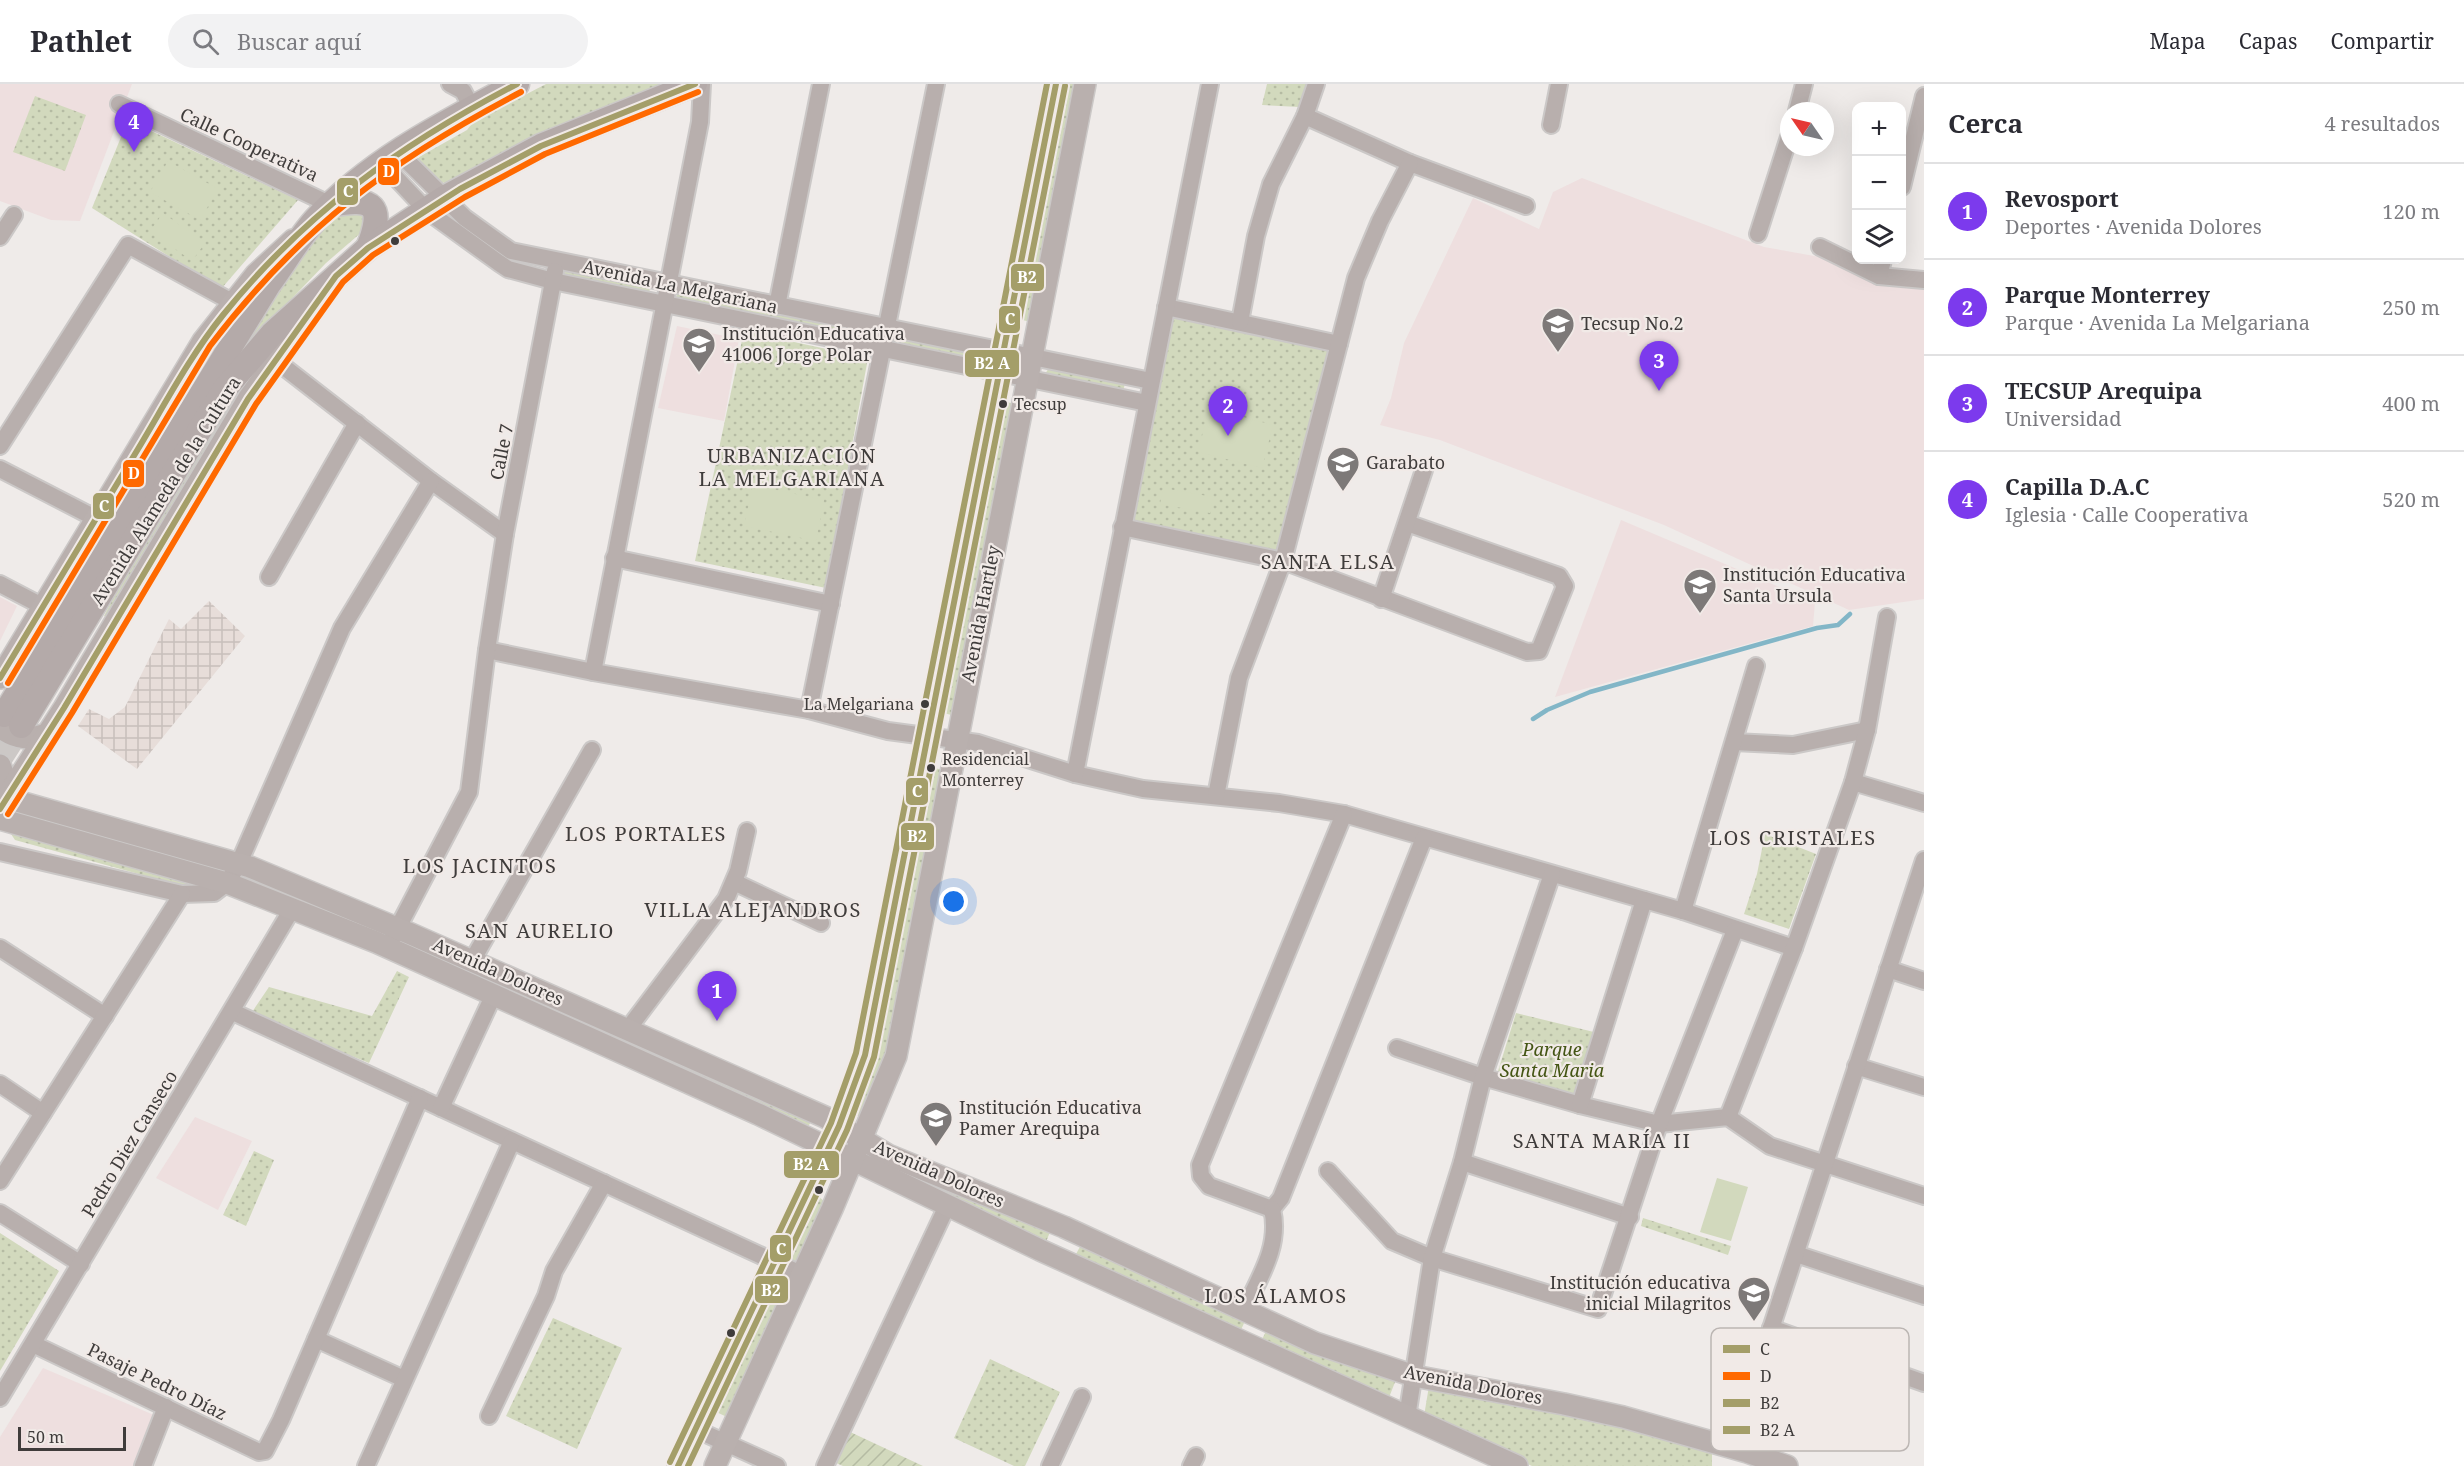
<!DOCTYPE html>
<html lang="es">
<head>
<meta charset="utf-8">
<style>
  body { margin:0; font-family:"Noto Serif",serif; background:#f2f2f3; color:#2b2b33 }
  .controls { position:absolute; right:18px; top:18px; display:grid; overflow:hidden; border-radius:12px; box-shadow:0 6px 24px #0002 }
  .controls button { width:54px; height:54px; display:grid; place-items:center; padding:0; border:0; border-bottom:2px solid #e1e1e2; background:#fff; color:#2b2b33; font:30px sans-serif }
  .compass { position:absolute; left:1780px; top:18px; width:54px; height:54px; border-radius:50%; background:#fff; box-shadow:0 6px 24px #0002; rotate:304deg }
  .scale { position:absolute; left:18px; bottom:15px; width:108px; box-sizing:border-box; padding-left:6px; border:3px solid #3f3c3b; border-top:0; font-size:16px; line-height:21px; white-space:nowrap; color:#3f3c3b; -webkit-text-stroke:4px #f1eae7; paint-order:stroke }
  .you { position:absolute; left:954px; top:818px; width:21px; height:21px; margin:-15px; border:4px solid #fff; border-radius:50%; background:#1a73e8; box-shadow:0 0 0 9px #1a73e833 }
  .badge { display:grid; place-items:center; width:39px; height:39px; border-radius:50%; background:#7c3aed; color:#fff; font-size:20px; font-weight:700 }
  .pin { position:absolute; translate:-50% -50px; filter:drop-shadow(0 2px 3px #0008) }
  .pin::after { content:''; position:absolute; top:32px; width:21px; height:18px; background:inherit; clip-path:polygon(0 0,100% 0,50% 100%) }
  .list { margin:0; padding:0; list-style:none }
  h2 { display:flex; justify-content:space-between; align-items:center; height:78px; margin:0; padding:0 24px; font-size:26px }
  h2 small { font-size:20px; font-weight:400; color:#7c7c81 }
  .list li { display:grid; grid-template-columns:39px 1fr auto; gap:18px; align-items:center; box-sizing:border-box; height:96px; padding:0 24px; border-top:2px solid #e1e1e2 }
  .list b { display:block; font-size:22px; white-space:nowrap }
  .list p { margin:0; font-size:20px; white-space:nowrap; color:#7c7c81 }
  .list em { font-size:20px; font-style:normal; color:#7c7c81 }
  .icon { flex:none; width:33px; height:33px; fill:none; stroke:currentColor; stroke-width:2; stroke-linecap:round; stroke-linejoin:round }
  .map { position:relative; flex:none; width:1924px; height:1382px; overflow:hidden }
  header { display:flex; align-items:center; gap:36px; box-sizing:border-box; height:84px; padding:0 30px; background:#fff; border-bottom:2px solid #e1e1e2 }
  header strong { font-size:28px }
  nav { display:flex; gap:33px; margin-inline-start:auto; font-size:21px }
  .search { width:420px; height:54px; background:#f2f2f3; display:flex; align-items:center; gap:15px; box-sizing:border-box; padding:0 21px; border-radius:33px; color:#7c7c81; font-size:22px }
  main { display:flex }
  aside { flex:1; background:#fff }
  .map>svg:first-child { display:block }
  .industrial { fill:url(#industrial-grid) }
  .education { fill:#eedfdf }
  .grass { fill:url(#grass-dots) }
  .garden { fill:url(#garden-furrows) }
  .pitch { fill:#d2d9bd }
  .lines { fill:none; stroke-linecap:round; stroke-linejoin:round }
  .stream { stroke:#82b6c7; stroke-width:4.5 }
  .highway-tunnel { stroke:#ccc8c6; stroke-width:24; stroke-dasharray:24 12; stroke-linecap:butt }
  .minor-casing { stroke:#cbc8c7; stroke-width:20 }
  .major-casing { stroke:#cbc8c7; stroke-width:24 }
  .highway-casing { stroke:#cbc8c7; stroke-width:27 }
  .minor { stroke:#b8afad; stroke-width:16 }
  .major { stroke:#b9b0ae; stroke-width:21 }
  .highway { stroke:#b4aaa9; stroke-width:24 }
  .bus-1-casing { stroke:#f1eae7; stroke-width:10 }
  .bus-2-casing { stroke:#f1eae7; stroke-width:10 }
  .bus-3-casing { stroke:#f1eae7; stroke-width:10 }
  .bus-4-casing { stroke:#f1eae7; stroke-width:10 }
  .bus-1 { stroke:#a49e69; stroke-width:6 }
  .bus-2 { stroke:#ff6900; stroke-width:6 }
  .bus-3 { stroke:#a49e69; stroke-width:6 }
  .bus-4 { stroke:#a49e69; stroke-width:6 }
  .bus-dot { fill:#3f3c3b; stroke:#f1eae7; stroke-width:2 }
  .labels { text-anchor:middle; stroke-width:4.5; stroke-linejoin:round; paint-order:stroke }
  .bus-label { font-size:16px; fill:#3f3c3b; stroke:#f1eae7; text-anchor:start }
  .street-label { font-size:18px; fill:#3f3c3b; stroke:#f1eae7 }
  .poi-label { font-size:18px; fill:#3f3c3b; stroke:#f1eae7; text-anchor:start }
  .park-label { font-size:18px; font-style:italic; fill:#445514; stroke:#f1eae7 }
  .neighbourhood-label { font-size:20px; letter-spacing:1.5px; fill:#3f3c3b; stroke:#f1eae7 }
  .key { fill:#f1eae7; stroke:#bcb6b3; stroke-width:1.5 }
  .key-label { font-size:16px; fill:#3f3c3b }
  .line-badge { stroke:#f1eae7; stroke-width:2 }
  .badge-label { font-size:16px; text-anchor:middle; font-weight:bold; fill:#fff }
</style>
</head>
<body>
<header>
<strong>Pathlet</strong>
<div class="search"><svg class="icon" aria-label="search" viewBox="0 0 24 24"><circle cx="10" cy="10" r="6"/><path d="M15 15l6 6"/></svg>Buscar aquí</div>
<nav><a>Mapa</a><a>Capas</a><a>Compartir</a></nav>
</header>
<main>
<div class="map">
<svg width="1924" height="1382" viewBox="0 0 1924 1382">
  <defs>
    <pattern id="industrial-grid" width="8" height="8" patternUnits="userSpaceOnUse" patternTransform="scale(1.5)"><rect width="8" height="8" fill="#e7ddd9"/><path d="M0 4h8M4 0v8" fill="none" stroke="#c7bfbb"/></pattern>
    <pattern id="grass-dots" width="8" height="8" patternUnits="userSpaceOnUse" patternTransform="scale(1.5)"><rect width="8" height="8" fill="#d2d9bd"/><path d="M2 2h.1M6 6h.1" fill="none" stroke="#b5bba3" stroke-width="1.8" stroke-linecap="round"/></pattern>
    <pattern id="garden-furrows" width="10" height="10" patternUnits="userSpaceOnUse" patternTransform="scale(1.5)"><rect width="10" height="10" fill="#d2d9bd"/><path d="M-1 1l2-2M0 10L10 0M9 11l2-2" fill="none" stroke="#b5bba3"/></pattern>
  </defs>
  <rect width="100%" height="100%" fill="#efebe9"/>
  <path class="industrial" d="M209 517 245 552 137 685 78 642 89 625 109 635 125 623 169 535 181 545Z"/>
  <g class="education">
    <path d="M0 0H132L80 137 51 136 0 117Z"/>
    <path d="M1582 94 1764 163 1831 175 1924 201V515L1849 526 1664 441 1440 356 1380 341 1391 314 1404 259 1473 114 1539 145 1553 108Z"/>
    <path d="M677 242 739 255 724 337 658 324Z"/>
    <path d="M1621 436 1815 518 1813 542 1555 613Z"/>
    <path d="M0 513 17 522 0 557Z"/>
    <path d="M195 1033 252 1057 218 1126 156 1094Z"/>
    <path d="M43 1284 161 1334 138 1382H0V1353Z"/>
  </g>
  <g class="grass">
    <path d="M546 0H663L535 54 445 99 436 97 417 76 419 73 467 46 473 38Z"/>
    <path d="M1062 0H1078L1032 238 1017 235Z"/>
    <path d="M1267 0H1307L1299 23 1262 21Z"/>
    <path d="M35 12 86 31 65 87 13 68Z"/>
    <path d="M128 36 298 116 221 205 92 124Z"/>
    <path d="M350 122 366 126 363 147 326 179 251 257 215 305 305 163Z"/>
    <path d="M565 184 650 202 649 210 564 192Z"/>
    <path d="M678 206 871 247 870 254 676 214Z"/>
    <path d="M253 210 93 468 39 545 209 263Z"/>
    <path d="M1172 233 1331 265 1277 469 1130 440Z"/>
    <path d="M744 247 868 274 826 504 695 477Z"/>
    <path d="M280 251 107 533 104 532C153 433 212 336 280 251Z"/>
    <path d="M896 251 977 268 975 275 894 259Z"/>
    <path d="M1049 284 1125 299 1123 308 1045 290Z"/>
    <path d="M1002 317 1015 320 955 632 940 628Z"/>
    <path d="M929 683 944 686 889 970 861 1033 851 1030Z"/>
    <path d="M11 750 111 773 189 799 186 803 15 756Z"/>
    <path d="M1765 750 1816 770 1789 845 1744 830 1757 790Z"/>
    <path d="M410 858 812 1036 806 1046 407 861Z"/>
    <path d="M397 887 409 893 369 979 250 931 269 903 372 932Z"/>
    <path d="M1516 929 1602 950 1577 1022 1494 1000Z"/>
    <path d="M254 1067 274 1076 246 1142 223 1131Z"/>
    <path d="M923 1099 990 1119 1050 1148 1046 1158Z"/>
    <path d="M817 1111 825 1118 798 1177 790 1176 786 1171Z"/>
    <path d="M1643 1134 1731 1162 1728 1171 1641 1142Z"/>
    <path d="M0 1149 59 1187 0 1287Z"/>
    <path d="M1082 1159 1245 1237 1240 1248 1075 1172Z"/>
    <path d="M767 1205 783 1212 727 1333 712 1326Z"/>
    <path d="M553 1234 622 1264 577 1365 506 1332Z"/>
    <path d="M1266 1247 1397 1293 1388 1316 1261 1258Z"/>
    <path d="M990 1275 1060 1308 1025 1382H1014L954 1354Z"/>
    <path d="M1429 1302 1574 1328 1712 1366V1382H1532L1424 1332Z"/>
  </g>
  <path class="garden" d="M848 1347 923 1382H843L834 1378Z"/>
  <g class="pitch">
    <path d="M168 77 218 105 200 136 150 108Z"/>
    <path d="M163 129 205 159 192 177 150 147Z"/>
    <path d="M1209 324 1273 341 1262 384 1198 368Z"/>
    <path d="M753 401 824 416 816 457 744 442Z"/>
    <path d="M1163 404 1213 413 1210 429 1160 420Z"/>
    <path d="M1717 1094 1748 1103 1731 1157 1700 1148Z"/>
  </g>
  <g class="lines">
    <path class="stream" d="M1533 635 1547 626 1590 608 1817 544 1838 541 1850 530"/>
    <path class="highway-tunnel" d="M0 675 21 642"/>
    <defs>
      <g id="minor">
        <path d="M450 0 463 7 472 24"/>
        <path d="M119 20 331 121"/>
        <path d="M1797 27 1804 0"/>
        <path d="M1305 32 1410 79 1526 122"/>
        <path d="M1551 41 1559 0"/>
        <path d="M398 68 465 134 511 167 1151 297"/>
        <path d="M382 79 427 127 499 179 508 185 553 197 1147 319"/>
        <path d="M1902 103 1924 12"/>
        <path d="M1758 150 1789 53"/>
        <path d="M0 153 14 131"/>
        <path d="M1820 163 1879 192 1924 196"/>
        <path d="M1879 192 1883 176"/>
        <path d="M777 222 821 0"/>
        <path d="M1166 223 1339 260"/>
        <path d="M1240 238 1256 152 1271 100 1305 32 1316 0"/>
        <path d="M275 276 431 397 505 450"/>
        <path d="M0 362 128 161 232 218"/>
        <path d="M0 385 95 434"/>
        <path d="M1122 443 1283 477 1527 568 1539 567 1565 502 1559 492 1407 439"/>
        <path d="M614 474 831 520"/>
        <path d="M269 493 357 339"/>
        <path d="M0 500 42 522"/>
        <path d="M1381 515 1424 386"/>
        <path d="M487 566 593 588 809 626 888 647 978 659 1075 690 1143 705 1279 719 1344 730 1683 827 1794 864"/>
        <path d="M593 588 700 38 702 0"/>
        <path d="M809 626 936 0"/>
        <path d="M1734 658 1793 661 1867 646"/>
        <path d="M1075 690 1210 0"/>
        <path d="M1853 698 1924 719"/>
        <path d="M1216 712 1239 594 1283 477 1356 194 1380 137 1410 79"/>
        <path d="M1344 730 1200 1081 1201 1092 1209 1102 1272 1125 1281 1114 1424 754"/>
        <path d="M0 768 182 810 214 809 227 799 239 779 342 544 431 397"/>
        <path d="M734 798 821 839"/>
        <path d="M1683 827 1756 582"/>
        <path d="M392 855 469 708 487 566 505 450 555 187"/>
        <path d="M0 864 105 932"/>
        <path d="M472 877 592 666"/>
        <path d="M1888 885 1924 897"/>
        <path d="M233 928 803 1191"/>
        <path d="M628 945 726 815 738 787 747 747"/>
        <path d="M1397 964 1483 993 1580 1021 1659 1040 1728 1033 1770 1062 1924 1112"/>
        <path d="M1856 982 1924 1003"/>
        <path d="M0 1000 43 1029"/>
        <path d="M1580 1021 1644 816"/>
        <path d="M441 1024 494 910"/>
        <path d="M1728 1033 1794 864 1853 698 1867 646 1887 533"/>
        <path d="M1462 1078 1630 1133"/>
        <path d="M1328 1087 1392 1157 1432 1174 1598 1225 1659 1040 1735 846"/>
        <path d="M0 1097 182 810"/>
        <path d="M0 1129 81 1180"/>
        <path d="M1796 1170 1924 1212"/>
        <path d="M1244 1227C1259 1194 1281 1162 1272 1125"/>
        <path d="M1771 1244 1924 1299"/>
        <path d="M316 1255 404 1295"/>
        <path d="M33 1260 259 1368 265 1367 281 1336 420 1014"/>
        <path d="M0 1314 292 825"/>
        <path d="M489 1332 546 1212 554 1187 604 1099"/>
        <path d="M1407 1333 1432 1174 1462 1078 1483 993 1552 790"/>
        <path d="M695 1345 777 1382"/>
        <path d="M1732 1364 1924 776"/>
        <path d="M143 1382 166 1323"/>
        <path d="M366 1382 512 1057"/>
        <path d="M825 1382 947 1122"/>
        <path d="M1050 1382 1082 1313"/>
        <path d="M1191 1382 1196 1372"/>
      </g>
      <g id="major">
        <path d="M0 594 203 257 256 190 293 156"/>
        <path d="M0 643C16 656 30 656 49 649"/>
        <path d="M0 681 7 700 6 715"/>
        <path d="M7 712 64 624 248 315 323 211"/>
        <path d="M6 714 250 783 411 850 825 1033 888 1071 1064 1143 1315 1259 1414 1292 1564 1320 1623 1333 1747 1368 1787 1382"/>
        <path d="M0 735 227 799 376 858 758 1030 1040 1166 1517 1382"/>
        <path d="M678 1382 839 1042 865 971 1056 0"/>
        <path d="M715 1382 832 1125 896 972 1085 0"/>
      </g>
      <g id="highway">
        <path d="M331 121C374 112 385 122 368 164"/>
        <path d="M4 631 269 200C284 180 298 155 315 136 370 76 446 38 517 0"/>
        <path d="M21 642 224 306 272 250 368 164 444 114 541 62 695 0"/>
      </g>
    </defs>
    <use href="#minor" class="minor-casing"/>
    <use href="#major" class="major-casing"/>
    <use href="#highway" class="highway-casing"/>
    <use href="#minor" class="minor"/>
    <use href="#major" class="major"/>
    <use href="#highway" class="highway"/>
    <defs>
      <g id="bus-1">
        <path d="M0 594C46 518 92 441 138 365 165 320 190 272 223 231 307 127 400 61 517 0"/>
        <path d="M0 725 64 624 248 315 336 192 368 164 460 105 541 62 695 0"/>
        <path d="M678 1382 839 1042 865 971 1056 0"/>
      </g>
      <g id="bus-2">
        <path d="M8 599 210 262C300 144 391 76 521 8"/>
        <path d="M8 730 72 629 256 320 343 198 373 171 465 113 545 70 698 8"/>
      </g>
      <path id="bus-3" d="M688 1382 847 1046 874 973 1065 2"/>
      <path id="bus-4" d="M670 1378 831 1039 856 969 1047 0"/>
    </defs>
    <use href="#bus-1" class="bus-1-casing"/>
    <use href="#bus-2" class="bus-2-casing"/>
    <use href="#bus-3" class="bus-3-casing"/>
    <use href="#bus-4" class="bus-4-casing"/>
    <use href="#bus-1" class="bus-1"/>
    <use href="#bus-2" class="bus-2"/>
    <use href="#bus-3" class="bus-3"/>
    <use href="#bus-4" class="bus-4"/>
  </g>
  <defs>
    <symbol id="school-pin" viewBox="-11 -11 22 30"><path d="M0 17L-7.5 6A9.5 9.5 0 1 1 7.5 6Z" fill="#7d7978" stroke="#f1eae7"/><path d="M0-5L7-2L0 1L-7-2ZM-4 1L0 2.5L4 1V4Q0 6-4 4Z" fill="#fff"/></symbol>
  </defs>
  <g fill-rule="evenodd">
    <use href="#school-pin" x="1539" y="221" width="38" height="52"/>
    <use href="#school-pin" x="680" y="241" width="38" height="52"/>
    <use href="#school-pin" x="1324" y="360" width="38" height="52"/>
    <use href="#school-pin" x="1681" y="482" width="38" height="52"/>
    <use href="#school-pin" x="917" y="1015" width="38" height="52"/>
    <use href="#school-pin" x="1735" y="1190" width="38" height="52"/>
  </g>
  <g class="bus-dot">
    <circle cx="395" cy="157" r="5"/>
    <circle cx="1003" cy="320" r="5"/>
    <circle cx="925" cy="620" r="5"/>
    <circle cx="931" cy="684" r="5"/>
    <circle cx="819" cy="1106" r="5"/>
    <circle cx="731" cy="1249" r="5"/>
  </g>
  <g class="labels">
    <g class="bus-label">
      <text x="1014" y="326">Tecsup</text>
      <text x="914" y="626" text-anchor="end">La Melgariana</text>
      <text x="942" y="681">Residencial<tspan x="942" dy="21">Monterrey</tspan></text>
    </g>
    <g class="street-label">
      <text transform="translate(249 61) rotate(25)" y="6">Calle Cooperativa</text>
      <text transform="translate(680 203) rotate(12)" y="6">Avenida La Melgariana</text>
      <text transform="translate(502 368) rotate(-79)" y="6">Calle 7</text>
      <text transform="translate(166 407) rotate(-58)" y="6">Avenida Alameda de la Cultura</text>
      <text transform="translate(981 530) rotate(-79)" y="6">Avenida Hartley</text>
      <text transform="translate(498 888) rotate(24)" y="6">Avenida Dolores</text>
      <text transform="translate(130 1060) rotate(-59)" y="6">Pedro Diez Canseco</text>
      <text transform="translate(939 1090) rotate(24)" y="6">Avenida Dolores</text>
      <text transform="translate(157 1298) rotate(26)" y="6">Pasaje Pedro Díaz</text>
      <text transform="translate(1473 1301) rotate(11)" y="6">Avenida Dolores</text>
    </g>
    <g class="poi-label">
      <text x="1581" y="246">Tecsup No.2</text>
      <text x="722" y="256">Institución Educativa<tspan x="722" dy="21">41006 Jorge Polar</tspan></text>
      <text x="1366" y="385">Garabato</text>
      <text x="1723" y="497">Institución Educativa<tspan x="1723" dy="21">Santa Ursula</tspan></text>
      <text x="959" y="1030">Institución Educativa<tspan x="959" dy="21">Pamer Arequipa</tspan></text>
      <text x="1731" y="1205" text-anchor="end">Institución educativa<tspan x="1731" dy="21">inicial Milagritos</tspan></text>
    </g>
    <g class="park-label">
      <text x="1552" y="972">Parque<tspan x="1552" dy="21">Santa Maria</tspan></text>
    </g>
    <g class="neighbourhood-label">
      <text x="792" y="379">URBANIZACIÓN<tspan x="792" dy="23">LA MELGARIANA</tspan></text>
      <text x="1328" y="485">SANTA ELSA</text>
      <text x="646" y="757">LOS PORTALES</text>
      <text x="1793" y="761">LOS CRISTALES</text>
      <text x="480" y="789">LOS JACINTOS</text>
      <text x="753" y="833">VILLA ALEJANDROS</text>
      <text x="540" y="854">SAN AURELIO</text>
      <text x="1602" y="1064">SANTA MARÍA II</text>
      <text x="1276" y="1219">LOS ÁLAMOS</text>
    </g>
  </g>
  <rect x="1711" y="1244" width="198" height="123" rx="9" class="key"/>
  <rect x="1723" y="1261" width="27" height="8" fill="#a49e69"/>
  <rect x="1723" y="1288" width="27" height="8" fill="#ff6900"/>
  <rect x="1723" y="1315" width="27" height="8" fill="#a49e69"/>
  <rect x="1723" y="1342" width="27" height="8" fill="#a49e69"/>
  <g class="key-label">
    <text x="1760" y="1271">C</text>
    <text x="1760" y="1298">D</text>
    <text x="1760" y="1325">B2</text>
    <text x="1760" y="1352">B2 A</text>
  </g>
  <g class="line-badge">
    <rect x="377" y="73" width="23" height="29" rx="6" fill="#ff6900"/>
    <rect x="336" y="93" width="23" height="29" rx="6" fill="#a49e69"/>
    <rect x="1010" y="179" width="35" height="29" rx="6" fill="#a49e69"/>
    <rect x="998" y="221" width="23" height="29" rx="6" fill="#a49e69"/>
    <rect x="964" y="265" width="56" height="29" rx="6" fill="#a49e69"/>
    <rect x="122" y="375" width="23" height="29" rx="6" fill="#ff6900"/>
    <rect x="92" y="408" width="23" height="28" rx="6" fill="#a49e69"/>
    <rect x="905" y="693" width="24" height="29" rx="6" fill="#a49e69"/>
    <rect x="900" y="738" width="35" height="29" rx="6" fill="#a49e69"/>
    <rect x="783" y="1066" width="57" height="29" rx="6" fill="#a49e69"/>
    <rect x="769" y="1150" width="23" height="29" rx="6" fill="#a49e69"/>
    <rect x="754" y="1191" width="35" height="29" rx="6" fill="#a49e69"/>
  </g>
  <g class="badge-label">
    <text x="389" y="93">D</text>
    <text x="348" y="113">C</text>
    <text x="1027" y="199">B2</text>
    <text x="1010" y="241">C</text>
    <text x="992" y="285">B2 A</text>
    <text x="134" y="395">D</text>
    <text x="104" y="428">C</text>
    <text x="917" y="713">C</text>
    <text x="917" y="758">B2</text>
    <text x="811" y="1086">B2 A</text>
    <text x="781" y="1171">C</text>
    <text x="771" y="1212">B2</text>
  </g>
</svg>
<div class="controls">
<button>+</button>
<button>−</button>
<button><svg class="icon" aria-label="layers" viewBox="0 0 24 24"><path d="M12 4l9 5-9 5-9-5zM3 14l9 5 9-5"/></svg></button>
</div>
<svg class="compass" viewBox="-18 -18 36 36"><path d="M0-13l5 13h-10z" fill="#e53935"/><path d="M0 13l5-13h-10z" fill="#7c7c81"/></svg>
<div class="scale">50 m</div>
<div class="you"></div>
<div class="pin badge" style="left:717px;top:937px">1</div>
<div class="pin badge" style="left:1228px;top:352px">2</div>
<div class="pin badge" style="left:1659px;top:307px">3</div>
<div class="pin badge" style="left:134px;top:68px">4</div>
</div>
<aside>
<h2>Cerca<small>4 resultados</small></h2>
<ul class="list">
<li><span class="badge">1</span><div><b>Revosport</b><p>Deportes · Avenida Dolores</p></div><em>120 m</em></li>
<li><span class="badge">2</span><div><b>Parque Monterrey</b><p>Parque · Avenida La Melgariana</p></div><em>250 m</em></li>
<li><span class="badge">3</span><div><b>TECSUP Arequipa</b><p>Universidad</p></div><em>400 m</em></li>
<li><span class="badge">4</span><div><b>Capilla D.A.C</b><p>Iglesia · Calle Cooperativa</p></div><em>520 m</em></li>
</ul>
</aside>
</main>
</body>
</html>
